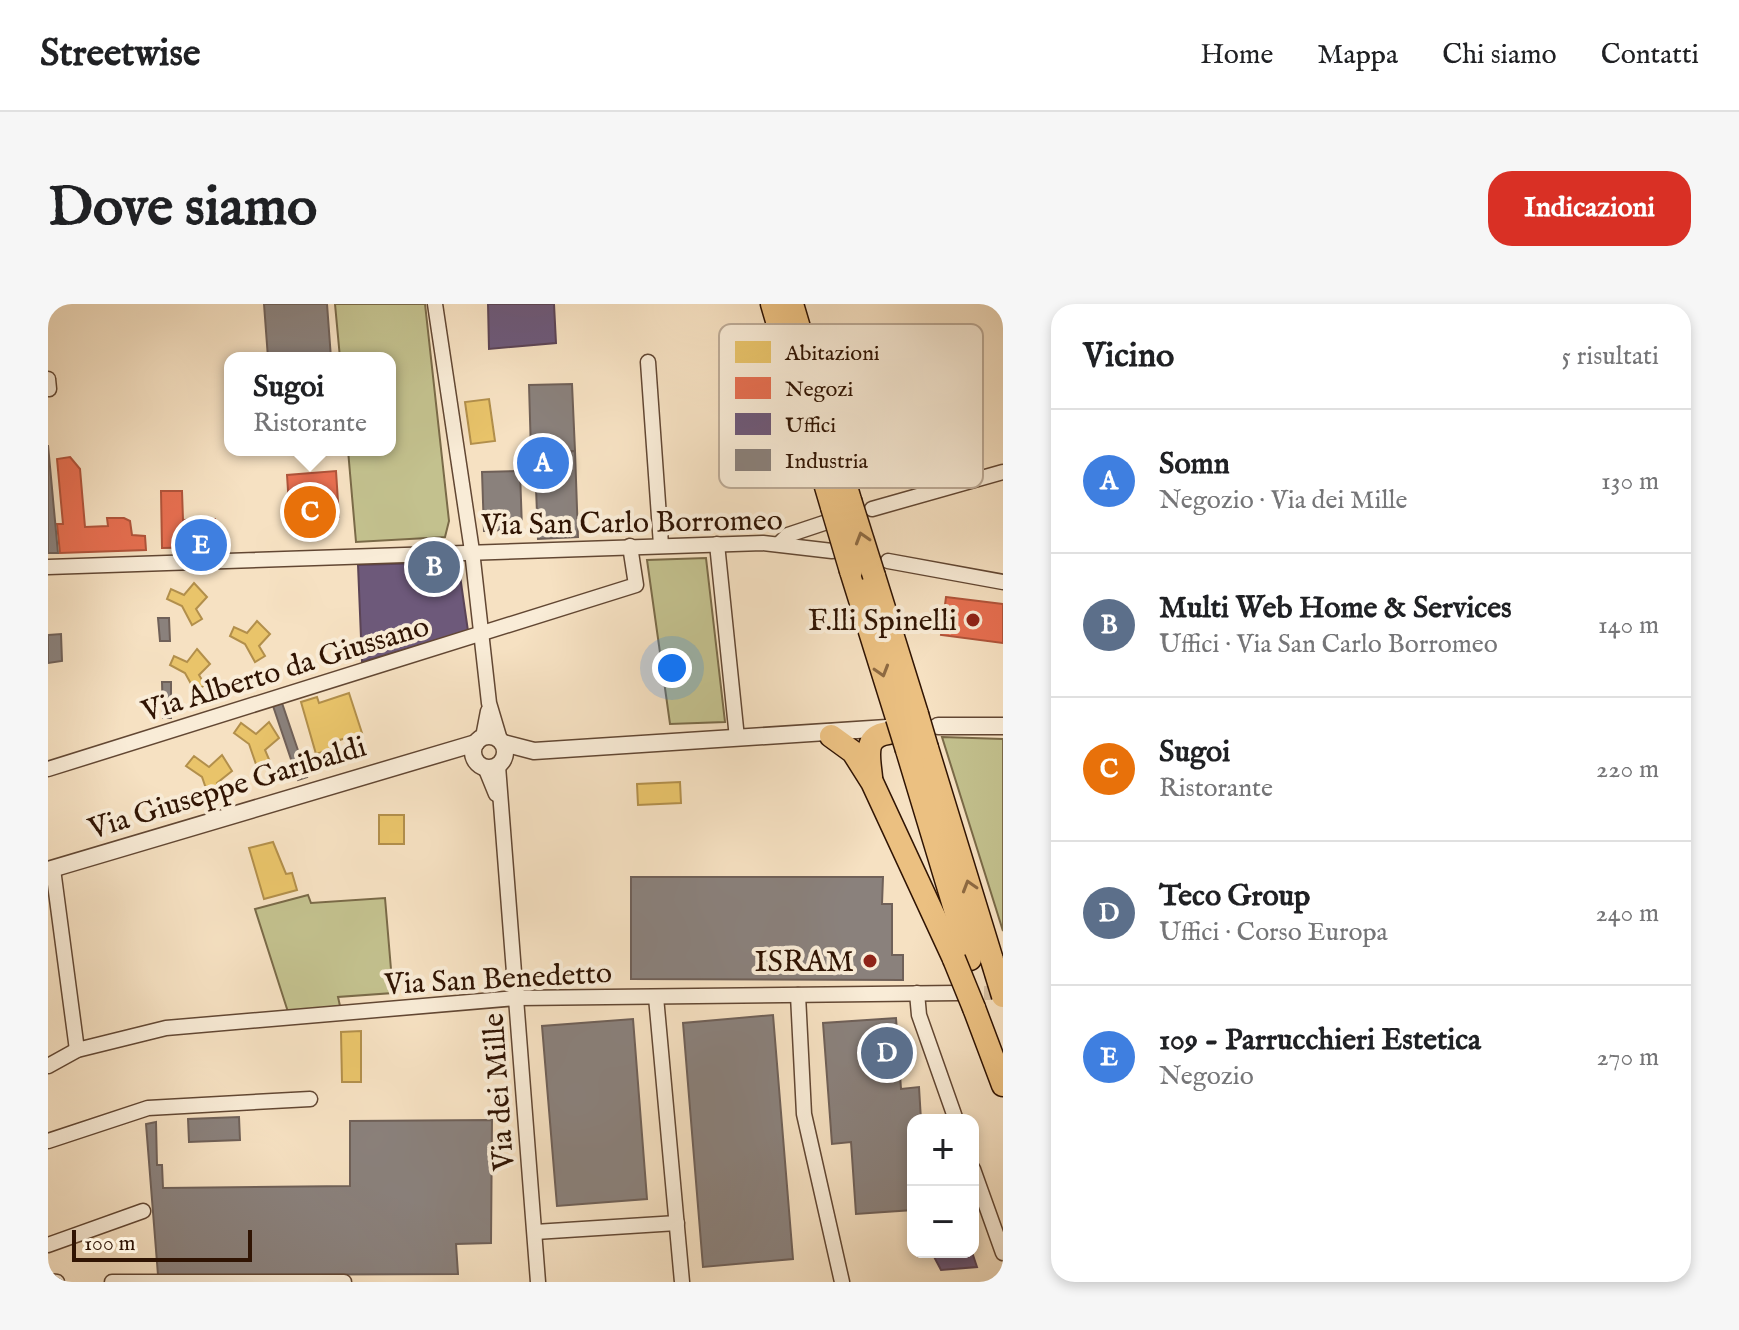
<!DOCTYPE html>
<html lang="it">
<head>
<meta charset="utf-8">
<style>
  body { margin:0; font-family:"IM FELL English",serif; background:#f6f6f6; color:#202124 }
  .controls { position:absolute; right:24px; bottom:24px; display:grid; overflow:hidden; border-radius:16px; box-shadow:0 4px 12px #0003 }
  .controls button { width:72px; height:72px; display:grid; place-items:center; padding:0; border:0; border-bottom:2px solid #e0e0e0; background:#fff; color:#202124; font:40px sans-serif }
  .scale { position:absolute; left:24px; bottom:20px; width:180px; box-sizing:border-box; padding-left:8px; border:4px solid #301403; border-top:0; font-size:22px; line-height:28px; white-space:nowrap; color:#301403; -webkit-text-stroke:6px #f9ecd7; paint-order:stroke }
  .you { position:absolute; left:624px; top:364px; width:28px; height:28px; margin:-20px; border:6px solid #fff; border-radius:50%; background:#1a73e8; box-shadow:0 0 0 12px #1a73e833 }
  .badge { display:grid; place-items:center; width:52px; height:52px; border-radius:50%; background:#d93025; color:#fff; font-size:26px; font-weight:700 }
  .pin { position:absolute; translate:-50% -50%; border:4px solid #fff; box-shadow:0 2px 8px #0006 }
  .popup { position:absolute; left:176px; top:48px; width:172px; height:104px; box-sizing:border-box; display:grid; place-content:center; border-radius:16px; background:#fff; filter:drop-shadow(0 2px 6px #0005); font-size:26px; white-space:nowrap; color:#757577 }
  .popup b { font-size:30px; color:#202124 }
  .popup::after { content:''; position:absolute; left:50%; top:100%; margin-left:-16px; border:16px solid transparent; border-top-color:#fff }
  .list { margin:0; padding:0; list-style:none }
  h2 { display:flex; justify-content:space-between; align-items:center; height:104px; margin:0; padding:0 32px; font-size:34px }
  h2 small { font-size:26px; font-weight:400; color:#757577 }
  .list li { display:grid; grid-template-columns:52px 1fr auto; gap:24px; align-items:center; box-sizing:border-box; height:144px; padding:0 32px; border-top:2px solid #e0e0e0 }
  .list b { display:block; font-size:30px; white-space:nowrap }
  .list p { margin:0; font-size:26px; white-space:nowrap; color:#757577 }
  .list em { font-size:26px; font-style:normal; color:#757577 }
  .map { position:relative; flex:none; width:955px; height:978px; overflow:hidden; border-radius:24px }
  header { display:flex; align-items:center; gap:48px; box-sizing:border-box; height:112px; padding:0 40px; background:#fff; border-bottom:2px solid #e0e0e0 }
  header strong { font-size:38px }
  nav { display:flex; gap:44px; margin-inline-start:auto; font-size:28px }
  .intro { display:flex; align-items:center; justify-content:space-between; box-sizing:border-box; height:192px; padding:0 48px }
  h1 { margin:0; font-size:56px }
  .button { padding:20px 36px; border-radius:24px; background:#d93025; color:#fff; font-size:28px; font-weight:700 }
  main { display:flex; gap:48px; padding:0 48px }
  aside { flex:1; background:#fff; border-radius:24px; box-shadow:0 4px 12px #0003 }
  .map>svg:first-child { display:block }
  .green { fill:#c3c18e; stroke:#7a6a48; stroke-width:2 }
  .homes { fill:#e9c46a; stroke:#b28f4b; stroke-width:2 }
  .shops { fill:#e76f51; stroke:#b0543a; stroke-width:2 }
  .offices { fill:#6d597a; stroke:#5b4456; stroke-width:2 }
  .industry { fill:#8a817c; stroke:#6f6058; stroke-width:2 }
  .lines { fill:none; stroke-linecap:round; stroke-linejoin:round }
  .minor-tunnel { stroke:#d8c2a5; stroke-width:14; stroke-dasharray:14 7; stroke-linecap:butt }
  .minor-casing { stroke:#624733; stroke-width:17 }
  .tertiary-casing { stroke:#624733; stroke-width:19 }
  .trunk-casing { stroke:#301403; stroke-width:25 }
  .minor { stroke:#f9ecd7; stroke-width:14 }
  .tertiary { stroke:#f9ecd7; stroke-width:16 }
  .trunk { stroke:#ebc081; stroke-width:22 }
  .trunk-bridge-casing { stroke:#301403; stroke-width:25; stroke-linecap:butt }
  .trunk-bridge { stroke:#ebc081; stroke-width:22 }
  .oneway { stroke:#8e6a42 }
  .poi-dot { fill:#8f2418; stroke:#f9ecd7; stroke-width:3 }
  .labels { text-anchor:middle; stroke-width:8; stroke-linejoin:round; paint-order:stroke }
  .street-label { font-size:30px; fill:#301403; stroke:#f9ecd7 }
  .poi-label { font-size:30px; fill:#301403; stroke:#f9ecd7; text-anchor:end }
  .key { fill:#f9ecd7; stroke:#bdab97; stroke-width:2 }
  .key-label { font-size:22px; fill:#301403 }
</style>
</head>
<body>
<header>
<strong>Streetwise</strong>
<nav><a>Home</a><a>Mappa</a><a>Chi siamo</a><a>Contatti</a></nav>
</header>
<div class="intro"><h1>Dove siamo</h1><a class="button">Indicazioni</a></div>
<main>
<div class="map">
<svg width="955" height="978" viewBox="0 0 955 978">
  <rect width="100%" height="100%" fill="#f6e1c2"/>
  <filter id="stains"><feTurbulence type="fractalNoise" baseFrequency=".0025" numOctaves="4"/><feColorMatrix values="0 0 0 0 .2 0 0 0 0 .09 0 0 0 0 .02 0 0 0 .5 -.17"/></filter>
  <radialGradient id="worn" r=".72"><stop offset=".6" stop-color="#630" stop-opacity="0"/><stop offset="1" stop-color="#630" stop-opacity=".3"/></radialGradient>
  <g class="green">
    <path d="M287 0H377L401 217 397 233 308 238 300 146H342V54H292Z"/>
    <path d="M658 254 677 418 622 420 599 256Z"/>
    <path d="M894 433 955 435V627Z"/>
    <path d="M260 591 263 599 337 594 345 689 290 693 292 702 240 708 207 605Z"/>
  </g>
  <g class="homes">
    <path d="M441 95 447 137 423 140 417 98Z"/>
    <path d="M146 279 159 293 148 305 154 315 144 321 134 302 119 295 123 285 136 291Z"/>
    <path d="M209 317 222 330 211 342 217 352 207 358 197 340 182 332 186 323 199 329Z"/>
    <path d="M149 345 162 360 151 371 157 381 147 387 137 369 122 361 126 352 139 358Z"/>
    <path d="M301 389 314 429 282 439 284 445 268 450 253 398 269 393 271 399Z"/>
    <path d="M221 418 231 434 217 446 223 460 210 466 201 440 186 429 193 419 208 430Z"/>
    <path d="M174 451 184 467 169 479 176 493 163 499 154 473 138 462 146 452 161 463Z"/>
    <path d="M632 478 633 499 590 501 589 480Z"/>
    <rect x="331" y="511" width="25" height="29"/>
    <path d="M225 538 238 570 244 569 249 586 216 595 201 544Z"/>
    <path d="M313 727V778H294L293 728Z"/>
  </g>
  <g class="shops">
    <path d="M22 153 32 165 37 223 60 222 59 214H76L82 217 84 231 97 232 98 246 12 249 9 220H15L9 155Z"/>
    <path d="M288 167 291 213 242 217 239 171Z"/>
    <path d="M113 187H134L135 216 167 215 168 243 114 244Z"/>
    <path d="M898 293 955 300V339L893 331Z"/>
  </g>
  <g class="offices">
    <path d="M440 0H506L508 39 441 45Z"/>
    <path d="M410 258 420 327 314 358 310 261Z"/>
    <path d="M924 948 929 963 893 966 884 949Z"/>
  </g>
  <g class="industry">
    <path d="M216 0H279L283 54H220Z"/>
    <path d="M524 80 527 147 483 148 481 81Z"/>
    <path d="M0 141 10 249H0Z"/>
    <path d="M527 147 530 233 490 235 487 158 502 157V148Z"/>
    <path d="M472 167 474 225 436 227 434 168Z"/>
    <path d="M110 314H121L122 337H112Z"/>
    <path d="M13 330 14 357 0 359V331Z"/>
    <path d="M114 378H123V414H115Z"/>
    <path d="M234 399 259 473 250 476 225 402Z"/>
    <path d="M583 573H835L834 600H844V651H855V676L583 675Z"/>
    <path d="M725 711 745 955 655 963 635 719Z"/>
    <path d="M848 714 853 785 871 783 873 816H865V906L808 910 803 838 784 840 775 719Z"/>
    <path d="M585 715 599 895 509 902 494 722Z"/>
    <path d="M191 813 192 836 141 838 140 815Z"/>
    <path d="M444 816 443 939 408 940 410 970 110 971 98 820 108 818 109 861H114L115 884 302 882V817Z"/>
  </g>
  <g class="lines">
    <path class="minor-tunnel" d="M915 689H955"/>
    <defs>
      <g id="minor">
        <path d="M387 0 424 247 441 399 452 436"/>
        <path d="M600 58 613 241"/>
        <path d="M0 75 1 85"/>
        <path d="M824 205 955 168"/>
        <path d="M732 239 740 231 776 219"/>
        <path d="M669 240 689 434"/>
        <path d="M840 257 955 278"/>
        <path d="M0 263 715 239 784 247"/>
        <path d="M435 433 440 407"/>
        <path d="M450 462 490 978"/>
        <path d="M437 463 448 490"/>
        <path d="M0 465 588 281 582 242"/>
        <path d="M5 565 29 746"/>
        <path d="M869 689 871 711 908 816"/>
        <path d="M750 691 756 810 794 978"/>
        <path d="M608 693 634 978"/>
        <path d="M0 762 29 746 118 724 469 694 910 689"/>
        <path d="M0 837 100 804 262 795"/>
        <path d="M925 865 955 949"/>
        <path d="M487 928 629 919"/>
        <path d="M0 941 95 907"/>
        <path d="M0 977 9 978"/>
        <path d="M64 978H296"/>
      </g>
      <g id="tertiary">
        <path d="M890 422H955"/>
        <circle cx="441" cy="448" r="16"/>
        <path d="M455 439 486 447 839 424"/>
        <path d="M0 566 428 439"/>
      </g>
      <g id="trunk">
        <path d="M724 0 784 203"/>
        <path d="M744 0 802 196"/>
        <path d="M803 267 849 414"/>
        <path d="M826 272 869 410"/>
        <path d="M783 432 805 448 824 478 906 655"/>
        <path d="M879 444 944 656"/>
        <path d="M859 446 922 655"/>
        <path d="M823 473C821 453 815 432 840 429"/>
        <path d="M926 704 955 781"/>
      </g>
    </defs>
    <use href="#minor" class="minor-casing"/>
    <use href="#tertiary" class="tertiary-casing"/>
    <use href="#trunk" class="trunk-casing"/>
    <use href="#minor" class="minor"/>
    <use href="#tertiary" class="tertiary"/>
    <use href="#trunk" class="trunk"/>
    <defs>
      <g id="trunk-bridge">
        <path d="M802 196 826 272"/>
        <path d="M784 203 803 267"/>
        <path d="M869 410 879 444"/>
        <path d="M849 414 859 446"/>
        <path d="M906 655 926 704"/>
        <path d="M944 656 955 692"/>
      </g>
    </defs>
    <use href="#trunk-bridge" class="trunk-bridge-casing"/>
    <use href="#trunk-bridge" class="trunk-bridge"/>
  </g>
  <defs><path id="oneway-chevron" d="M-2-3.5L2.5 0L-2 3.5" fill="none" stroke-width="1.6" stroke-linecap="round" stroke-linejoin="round" transform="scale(2)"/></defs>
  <g class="oneway">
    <use href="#oneway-chevron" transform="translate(814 234) rotate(-107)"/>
    <use href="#oneway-chevron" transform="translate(834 367) rotate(73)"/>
    <use href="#oneway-chevron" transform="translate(921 582) rotate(-107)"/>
  </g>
  <g class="poi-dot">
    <circle cx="925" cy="316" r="8"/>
    <circle cx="822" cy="657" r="8"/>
  </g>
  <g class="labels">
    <g class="street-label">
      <text transform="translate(584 218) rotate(-1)" y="10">Via San Carlo Borromeo</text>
      <text transform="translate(237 364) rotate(-17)" y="10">Via Alberto da Giussano</text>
      <text transform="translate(179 483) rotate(-17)" y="10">Via Giuseppe Garibaldi</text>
      <text transform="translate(450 674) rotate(-3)" y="10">Via San Benedetto</text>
      <text transform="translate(450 788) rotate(-94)" y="10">Via dei Mille</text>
    </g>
    <g class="poi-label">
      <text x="909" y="326">F.lli Spinelli</text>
      <text x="806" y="667">ISRAM</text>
    </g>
  </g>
  <rect x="671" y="20" width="264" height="164" rx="12" class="key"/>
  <rect x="687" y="37" width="36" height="22" fill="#e9c46a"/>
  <rect x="687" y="73" width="36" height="22" fill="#e76f51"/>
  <rect x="687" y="109" width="36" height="22" fill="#6d597a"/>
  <rect x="687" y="145" width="36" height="22" fill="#8a817c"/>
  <g class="key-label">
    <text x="737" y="56">Abitazioni</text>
    <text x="737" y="92">Negozi</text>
    <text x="737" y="128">Uffici</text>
    <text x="737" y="164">Industria</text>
  </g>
  <rect width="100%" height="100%" filter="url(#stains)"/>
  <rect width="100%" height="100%" fill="url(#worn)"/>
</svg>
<div class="controls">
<button>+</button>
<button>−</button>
</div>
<div class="scale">100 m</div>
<div class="you"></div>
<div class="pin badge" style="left:495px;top:159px;background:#3f7fe0">A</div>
<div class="pin badge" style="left:386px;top:263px;background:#5c6f8a">B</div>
<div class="pin badge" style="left:262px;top:208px;background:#e8710a">C</div>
<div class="popup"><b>Sugoi</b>Ristorante</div>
<div class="pin badge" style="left:839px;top:749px;background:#5c6f8a">D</div>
<div class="pin badge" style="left:153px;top:241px;background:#3f7fe0">E</div>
</div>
<aside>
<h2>Vicino<small>5 risultati</small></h2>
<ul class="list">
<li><span class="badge" style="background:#3f7fe0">A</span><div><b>Somn</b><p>Negozio · Via dei Mille</p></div><em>130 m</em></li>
<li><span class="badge" style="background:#5c6f8a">B</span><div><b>Multi Web Home &amp; Services</b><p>Uffici · Via San Carlo Borromeo</p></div><em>140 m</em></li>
<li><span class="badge" style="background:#e8710a">C</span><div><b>Sugoi</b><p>Ristorante</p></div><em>220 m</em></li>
<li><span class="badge" style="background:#5c6f8a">D</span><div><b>Teco Group</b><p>Uffici · Corso Europa</p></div><em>240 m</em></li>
<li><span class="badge" style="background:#3f7fe0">E</span><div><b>109 - Parrucchieri Estetica</b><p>Negozio</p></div><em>270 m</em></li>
</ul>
</aside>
</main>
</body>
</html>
